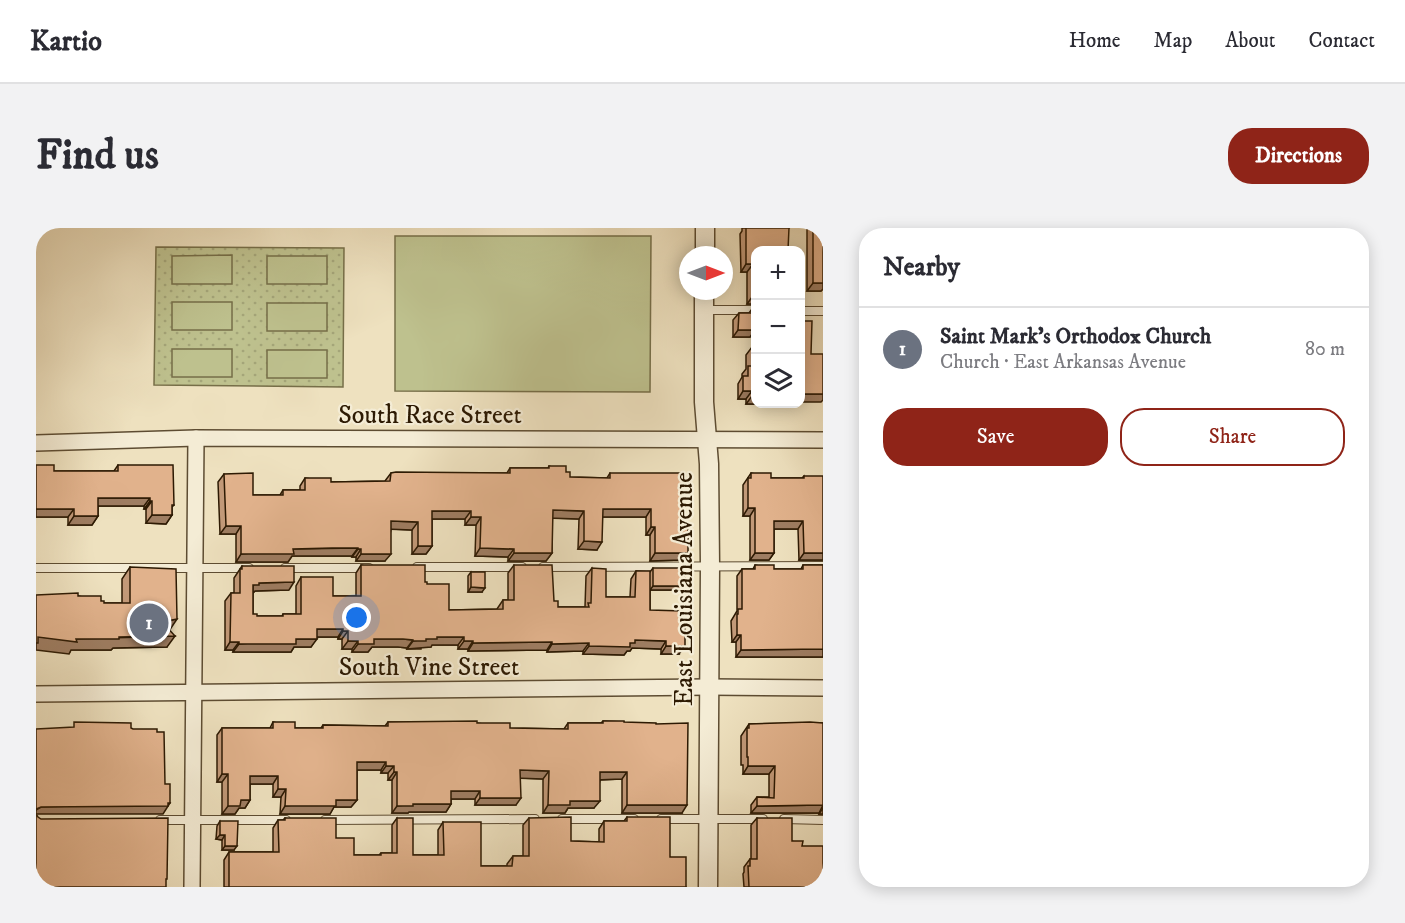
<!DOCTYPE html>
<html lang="en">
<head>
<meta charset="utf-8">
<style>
  body { margin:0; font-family:"IM FELL DW Pica",serif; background:#f2f2f3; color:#2b2b33 }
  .controls { position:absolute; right:18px; top:18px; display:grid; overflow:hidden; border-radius:12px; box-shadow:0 3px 15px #0003 }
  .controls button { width:54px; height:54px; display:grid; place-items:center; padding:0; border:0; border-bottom:2px solid #e1e1e2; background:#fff; color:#2b2b33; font:30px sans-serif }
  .compass { position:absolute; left:643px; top:18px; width:54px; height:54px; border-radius:50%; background:#fff; box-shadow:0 3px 15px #0003; rotate:90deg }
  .you { position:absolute; left:321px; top:390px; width:21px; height:21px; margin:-15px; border:4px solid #fff; border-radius:50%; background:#1a73e8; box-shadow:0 0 0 9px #1a73e833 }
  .badge { display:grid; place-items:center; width:39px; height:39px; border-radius:50%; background:#8f2418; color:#fff; font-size:20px; font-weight:700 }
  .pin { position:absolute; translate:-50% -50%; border:3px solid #fff; box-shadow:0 2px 6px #0006 }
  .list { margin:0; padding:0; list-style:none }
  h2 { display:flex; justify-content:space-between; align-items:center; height:78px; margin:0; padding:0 24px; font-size:26px }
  h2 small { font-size:20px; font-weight:400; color:#7c7c81 }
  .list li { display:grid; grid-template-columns:39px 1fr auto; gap:18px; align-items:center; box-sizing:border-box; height:84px; padding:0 24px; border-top:2px solid #e1e1e2 }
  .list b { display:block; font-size:22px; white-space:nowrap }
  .list p { margin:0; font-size:20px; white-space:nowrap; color:#7c7c81 }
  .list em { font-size:20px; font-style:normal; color:#7c7c81 }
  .actions { display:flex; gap:12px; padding:18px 24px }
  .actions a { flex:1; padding:14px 0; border:2px solid #8f2418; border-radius:24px; text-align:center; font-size:21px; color:#8f2418 }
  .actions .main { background:#8f2418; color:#fff }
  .icon { flex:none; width:33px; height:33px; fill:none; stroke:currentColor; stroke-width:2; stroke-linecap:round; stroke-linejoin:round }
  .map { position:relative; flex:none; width:787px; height:659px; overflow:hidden; border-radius:24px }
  header { display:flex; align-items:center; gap:36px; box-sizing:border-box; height:84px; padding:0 30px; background:#fff; border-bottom:2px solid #e1e1e2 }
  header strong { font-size:28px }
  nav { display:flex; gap:33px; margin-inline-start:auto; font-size:21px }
  .intro { display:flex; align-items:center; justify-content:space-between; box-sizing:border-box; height:144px; padding:0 36px }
  h1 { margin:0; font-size:42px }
  .button { padding:15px 27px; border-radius:24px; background:#8f2418; color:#fff; font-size:21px; font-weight:700 }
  main { display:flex; gap:36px; padding:0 36px }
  aside { flex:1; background:#fff; border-radius:24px; box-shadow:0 3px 15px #0003 }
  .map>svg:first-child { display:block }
  .grass { fill:url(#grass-dots); stroke:#766e48; stroke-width:1.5 }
  .garden { fill:#bec18e; stroke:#766e48; stroke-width:1.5 }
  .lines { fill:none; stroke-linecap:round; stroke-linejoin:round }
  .service-casing { stroke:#5d4c32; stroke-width:10 }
  .minor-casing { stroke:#5d4c32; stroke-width:18 }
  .tertiary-casing { stroke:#5d4c32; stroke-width:21 }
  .service { stroke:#f4ecd5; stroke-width:8 }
  .minor { stroke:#f4ecd5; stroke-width:15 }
  .tertiary { stroke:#f4ecd5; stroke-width:18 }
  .wall { fill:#c29978; stroke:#2d1a03; stroke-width:1.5 }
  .shaded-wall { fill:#9e7d62; stroke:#2d1a03; stroke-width:1.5 }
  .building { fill:#e1b28c; stroke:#2d1a03; stroke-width:1.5 }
  .labels { text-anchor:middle; stroke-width:4.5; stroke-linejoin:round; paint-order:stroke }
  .street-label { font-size:26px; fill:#2d1a03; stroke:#f4ecd5 }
</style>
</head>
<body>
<header>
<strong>Kartio</strong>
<nav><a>Home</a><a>Map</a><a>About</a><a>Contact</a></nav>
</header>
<div class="intro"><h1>Find us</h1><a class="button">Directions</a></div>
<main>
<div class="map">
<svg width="787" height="659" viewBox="0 0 787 659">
  <defs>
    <pattern id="grass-dots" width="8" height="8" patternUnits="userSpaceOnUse" patternTransform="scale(1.5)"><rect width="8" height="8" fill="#bec18e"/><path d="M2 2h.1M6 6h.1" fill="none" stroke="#a4a579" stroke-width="1.8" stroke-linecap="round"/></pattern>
  </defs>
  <rect width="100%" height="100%" fill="#eee1bf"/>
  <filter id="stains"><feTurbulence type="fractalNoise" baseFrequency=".00333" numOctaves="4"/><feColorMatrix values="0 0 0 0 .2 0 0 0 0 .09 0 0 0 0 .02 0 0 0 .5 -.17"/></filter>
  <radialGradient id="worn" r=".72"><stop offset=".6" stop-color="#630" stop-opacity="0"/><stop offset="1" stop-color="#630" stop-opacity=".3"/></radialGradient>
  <path class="grass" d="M120 19 308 20 307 159 118 157Z"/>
  <g class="garden">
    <path d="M359 8H615L614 164 359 163Z"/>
    <path d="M196 27V56H136V28Z"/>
    <rect x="231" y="28" width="60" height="28"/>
    <rect x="136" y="74" width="60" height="28"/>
    <rect x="231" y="75" width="60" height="28"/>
    <rect x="136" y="121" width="60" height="28"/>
    <rect x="231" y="122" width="60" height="28"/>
  </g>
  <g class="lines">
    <defs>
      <g id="service">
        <path d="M668 82H720"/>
        <path d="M764 83H787"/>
        <path d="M381 339H486"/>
        <path d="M507 339 787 338"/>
        <path d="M0 340H213"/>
        <path d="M249 340H333"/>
        <path d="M526 591H598"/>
        <path d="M625 591H727"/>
        <path d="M748 591 787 592"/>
        <path d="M124 592H250"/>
        <path d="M289 592 499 591"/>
      </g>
      <g id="minor">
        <path d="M0 215 160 210 787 212"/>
        <path d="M0 466 674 459 787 460"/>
        <path d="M156 659 160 210"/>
      </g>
      <g id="tertiary">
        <path d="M669 27V0"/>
        <path d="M668 63V174L673 236 674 338 672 659"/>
      </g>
    </defs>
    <use href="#service" class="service-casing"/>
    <use href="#minor" class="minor-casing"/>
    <use href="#tertiary" class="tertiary-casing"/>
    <use href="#service" class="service"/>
    <use href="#minor" class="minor"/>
    <use href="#tertiary" class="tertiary"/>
  </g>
  <g class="wall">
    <path d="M706 0H753L720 22V76H711V44H705L704 6 706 3Z"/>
    <path d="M771 0H787V61L785 63H771Z"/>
    <path d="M716 81 719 102 714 109H697V92L703 85H713Z"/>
    <path d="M716 119 720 176H726H710V171H702V156L706 149V146L710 141V127Z"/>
    <path d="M82 237 138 277 136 279V287L130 296 110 295V281H108V278H62V288L56 297H32V289H0L18 243H78Z"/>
    <path d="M513 238 530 244 534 249 571 250 574 245 646 299 652 325 646 332 614 333V307H610V289H566L561 322 542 321 543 291 516 290V325L510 333H472V329L439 328 440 297H429V291H396V318L390 326H376V302L355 301 349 333H320V329H316V328H256L252 334H200V306H184L182 254 188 246 217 267H244L247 262H264V258L269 250 295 254 349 253 355 245H471L474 240H512Z"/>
    <path d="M715 245 735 250H766L768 248 787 332H763L762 301H738V325L733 332H714V288H707V257Z"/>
    <path d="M325 337 389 354 413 382 461 381 467 372H472V345L478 337 518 373 522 379H549L550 348 556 340 570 369H594L595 351 600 343 614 344 617 340 649 358 646 362H614V382L643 426H625V421L596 420 594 423H591L588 427 547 426V423L511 424V422L432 423V421H422V417H396L395 419H385V421H371V420L362 419H336L332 424H316V421H306V411H302V409H281L275 419H258L255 424H197V422H189V373L195 365H198V350L206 338 253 362 219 363 217 365V386L221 388H246L247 386H260V358L265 349 297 368H320V345Z"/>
    <path d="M719 337 738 341H765L767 337H787V429H700V414H696L695 393 701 383V348L706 341H717Z"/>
    <path d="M94 339 134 401 131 419 77 420 75 422H35L33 426 42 368 65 373 68 375H86V351Z"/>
    <path d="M435 344 446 364H432V348Z"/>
    <path d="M567 493 588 494 646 585H586V551L564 552 558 580H532L529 585H507V551L484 550 480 577H439V571H415V576L410 584H373L372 585H356V552H352V545H345V542H321V572L315 579H298L294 586H244L245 569H237V556H214V572L209 580H203L199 586H186V554H181V507L186 500H234L237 494 259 500H285L287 497 349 498 352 494 441 495 474 500 528 501 532 495H565Z"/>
    <path d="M787 495V586H783V585H715V577L721 569H733V546H707V537H705V508L713 496Z"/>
    <path d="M591 589 634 629 650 659H188V632L193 624H237V600L242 592H247L249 590 300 610 318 627H343L345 625H356V597L361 590 377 627H402V602L407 594 445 638H471V636L477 628H487V597L493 590 535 613 563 614V601L568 593H588Z"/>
    <path d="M721 590 756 613 766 618 787 659H708L707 646 708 644V639L714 631H715V597Z"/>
    <path d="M184 593 198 622H186V612L180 611 181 598Z"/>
  </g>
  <g class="shaded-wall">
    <path d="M710 36H717L711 44H705Z"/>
    <path d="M777 55H787V61L785 63H771Z"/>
    <path d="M716 69H720V76H711Z"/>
    <path d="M702 102H719L714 109H697Z"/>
    <path d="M707 163H716L710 171H702Z"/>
    <path d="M765 166H787V172L785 174H765Z"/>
    <path d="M716 168H720V176H726H710Z"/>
    <path d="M62 270H114L108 278H56Z"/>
    <path d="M114 273H116L110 281H108Z"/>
    <path d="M712 280H719L714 288H707Z"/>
    <path d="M0 281H38L32 289H0Z"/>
    <path d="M567 281H615L610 289H561Z"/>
    <path d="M517 282 548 283 543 291 511 290Z"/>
    <path d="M396 283H435L429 291H390Z"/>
    <path d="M116 287H136L130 296 110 295Z"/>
    <path d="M38 288H62L56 297H32Z"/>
    <path d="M435 289H445L440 297H429Z"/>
    <path d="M355 293 382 294 376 302 349 301Z"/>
    <path d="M738 293H767L762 301H733Z"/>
    <path d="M190 298H205L200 306H184Z"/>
    <path d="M615 299H619L614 307H610Z"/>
    <path d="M548 313 566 314 561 322 542 321Z"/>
    <path d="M382 318H396L390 326H376Z"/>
    <path d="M322 320 316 328H256L252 334H200L205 326 257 321Z"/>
    <path d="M444 320 478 321 472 329 439 328Z"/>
    <path d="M322 321H325L320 329H316Z"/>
    <path d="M478 325H516L510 333H472Z"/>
    <path d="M619 325H652L646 332 614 333Z"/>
    <path d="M719 325H738L733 332H714Z"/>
    <path d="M768 325H787V332H763Z"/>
    <path d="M325 326H355L349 333H320Z"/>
    <path d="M258 354 253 362 219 363 217 365V357L223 355Z"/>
    <path d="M617 358H649L646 362H614Z"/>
    <path d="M435 359 449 360 446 364H432Z"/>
    <path d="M141 391 133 403 126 394Z"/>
    <path d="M281 401H307L302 409H275Z"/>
    <path d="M307 403H312L306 411H302Z"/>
    <path d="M701 407H705L700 414H696Z"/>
    <path d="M139 408 131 419 77 420 75 422H35L33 426 0 422V412L2 409 40 411Z"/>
    <path d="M401 409H428L422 417H396L395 419 371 421 377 413Z"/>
    <path d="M260 411H281L275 419H258L255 424H197L203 416Z"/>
    <path d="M338 411H367L377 412 371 420 362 419H336L332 424H316L322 416Z"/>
    <path d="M599 412 630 413 625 421 596 420 594 423H591L588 427 547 426 553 418 594 415Z"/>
    <path d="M312 413H322L316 421H306Z"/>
    <path d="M428 413H437L432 421H422Z"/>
    <path d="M194 414H203L197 422H189Z"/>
    <path d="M516 414 511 422 432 423 437 415Z"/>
    <path d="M553 415 547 423 511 424 516 416Z"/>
    <path d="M630 418H649L643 426H625Z"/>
    <path d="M787 421V429H700L705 422Z"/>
    <path d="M321 534H350L345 542H315Z"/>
    <path d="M350 538H358L352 545H345Z"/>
    <path d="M712 538H739L733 546H707Z"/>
    <path d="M484 542 513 543 507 551 478 550Z"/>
    <path d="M358 544H361L356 552H352Z"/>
    <path d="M564 544H591L586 551 559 552Z"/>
    <path d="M186 546H192L186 554H181Z"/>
    <path d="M214 548H242L237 556H209Z"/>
    <path d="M242 561H250L245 569H237Z"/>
    <path d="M415 563H444L439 571H410Z"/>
    <path d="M444 570H485L480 577H439Z"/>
    <path d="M205 572H214L209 580H203L199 586H186L192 578Z"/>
    <path d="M300 572H321L315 579H298L294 586H244L249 578Z"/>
    <path d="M534 573H564L558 580H532L529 585H507L512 577Z"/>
    <path d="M132 575H134L127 586H0V582L5 579Z"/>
    <path d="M377 576H415L410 584H373L372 585H356L361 578Z"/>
    <path d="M591 577H651L646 585H586Z"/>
    <path d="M787 577 783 585H715L721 578Z"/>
    <path d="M787 580V586H783Z"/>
    <path d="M184 607H189L186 612 180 611Z"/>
    <path d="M189 618H201L198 622H186Z"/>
  </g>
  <g class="building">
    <path d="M710 0H753L752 22H720V69H716L717 36H710Z"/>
    <rect x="777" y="0" width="10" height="55"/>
    <path d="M720 80 719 102H702L703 85H716V81Z"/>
    <path d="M765 93H776L775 126H787V166H765Z"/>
    <path d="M716 119H720V168H716V163H707V148H712V138H716Z"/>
    <path d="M0 237H18V243H82V237H137L138 277H136V287H116V273H114V270H62V288H38V281H0Z"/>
    <path d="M513 238H530V244H534V249L574 250V245H647L646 299H652V325H619V299H615V281H567L566 314 548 313V283L517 282 516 325H478V321L444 320 445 289H435V283H396V318H382V294L355 293V326H325V321H322V320H296L257 321 258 326H205V298H190L188 246 217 245V267H247V262H269V250H295V254L354 253 355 245 360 244 474 245V240H513Z"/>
    <path d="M715 245H735V250H768V248H787V325H768L767 293H738V325H719V280H712V250H715Z"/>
    <path d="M325 337H389V354H391V356H413V382L467 381V372H478V337H516L518 373H522V379H553L552 375H555L556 340 570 341V369H599L600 343H614V382L647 383V388H649V418H630V413L599 412V415H594V419L553 418V415L516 416V414L437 415V413H428V409H401V411H390V413H377V412L367 411H338V416H322V413H312V403H307V401H281V411H260V416H203V414H194L195 365H204V341H206V338H258V354L223 355V357H217V386H221V388H247V386H265V349H297V368H325Z"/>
    <path d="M719 337H738V341H767V337H787V421L705 422V407H701V386H702V381H706V341H719Z"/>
    <path d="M94 339 140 341 141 391 126 394 139 408 83 409V411H40L41 414 2 409V415H0V367L42 365V368H65V373H68V375H94Z"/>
    <rect x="617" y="340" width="32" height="18"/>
    <path d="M435 344H449V360L435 359Z"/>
    <path d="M441 493V495H474V500L532 501V495H567V493H588V494L620 495V496L652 495 651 577H591V544H564V573H534V577H512L513 543 484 542 485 570H444V563H415V576H377V578H361V544H358V538H350V534H321V572H300V578H249L250 561H242V548H214V572H205L204 578H192V546H186V500H237V494H259V500H287V497L352 498V494Z"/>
    <path d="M38 494 95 495V500L97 501H121V504H128L129 556H134V575H132V578L5 579 0 581V583V501L38 499Z"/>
    <path d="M774 494 787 495V577L721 578V569L738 570 739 538H712V529H711V500H713V496Z"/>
    <path d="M0 586 2 589 5 591 132 590 131 651H130V659H0Z"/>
    <path d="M535 589V613L568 614V593H591V589H634V629H650V659H193V624H243L242 592H249V590H300V610H318V627H345V625H361V590H377V627H408L407 594H445V638H476L477 628H493V590Z"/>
    <path d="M721 590H756V613H767L766 618H787V659H713L712 638H714V631H721Z"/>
    <path d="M184 593H202L201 618H189V607H184Z"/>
  </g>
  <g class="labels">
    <g class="street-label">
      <text x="394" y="195">South Race Street</text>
      <text transform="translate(647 361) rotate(-90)" y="9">East Louisiana Avenue</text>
      <text x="393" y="447">South Vine Street</text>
    </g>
  </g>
  <rect width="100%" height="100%" filter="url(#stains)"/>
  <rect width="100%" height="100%" fill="url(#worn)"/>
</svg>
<div class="controls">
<button>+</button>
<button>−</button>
<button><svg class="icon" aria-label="layers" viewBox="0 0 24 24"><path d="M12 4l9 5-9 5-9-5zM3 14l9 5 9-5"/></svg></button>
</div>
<svg class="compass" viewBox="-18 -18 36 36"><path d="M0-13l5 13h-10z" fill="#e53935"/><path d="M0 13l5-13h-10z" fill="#7c7c81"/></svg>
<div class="you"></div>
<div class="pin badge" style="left:113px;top:395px;background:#6b7280">1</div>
</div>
<aside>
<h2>Nearby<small></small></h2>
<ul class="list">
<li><span class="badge" style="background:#6b7280">1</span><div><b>Saint Mark's Orthodox Church</b><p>Church · East Arkansas Avenue</p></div><em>80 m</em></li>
</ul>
<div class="actions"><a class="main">Save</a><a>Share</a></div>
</aside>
</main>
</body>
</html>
